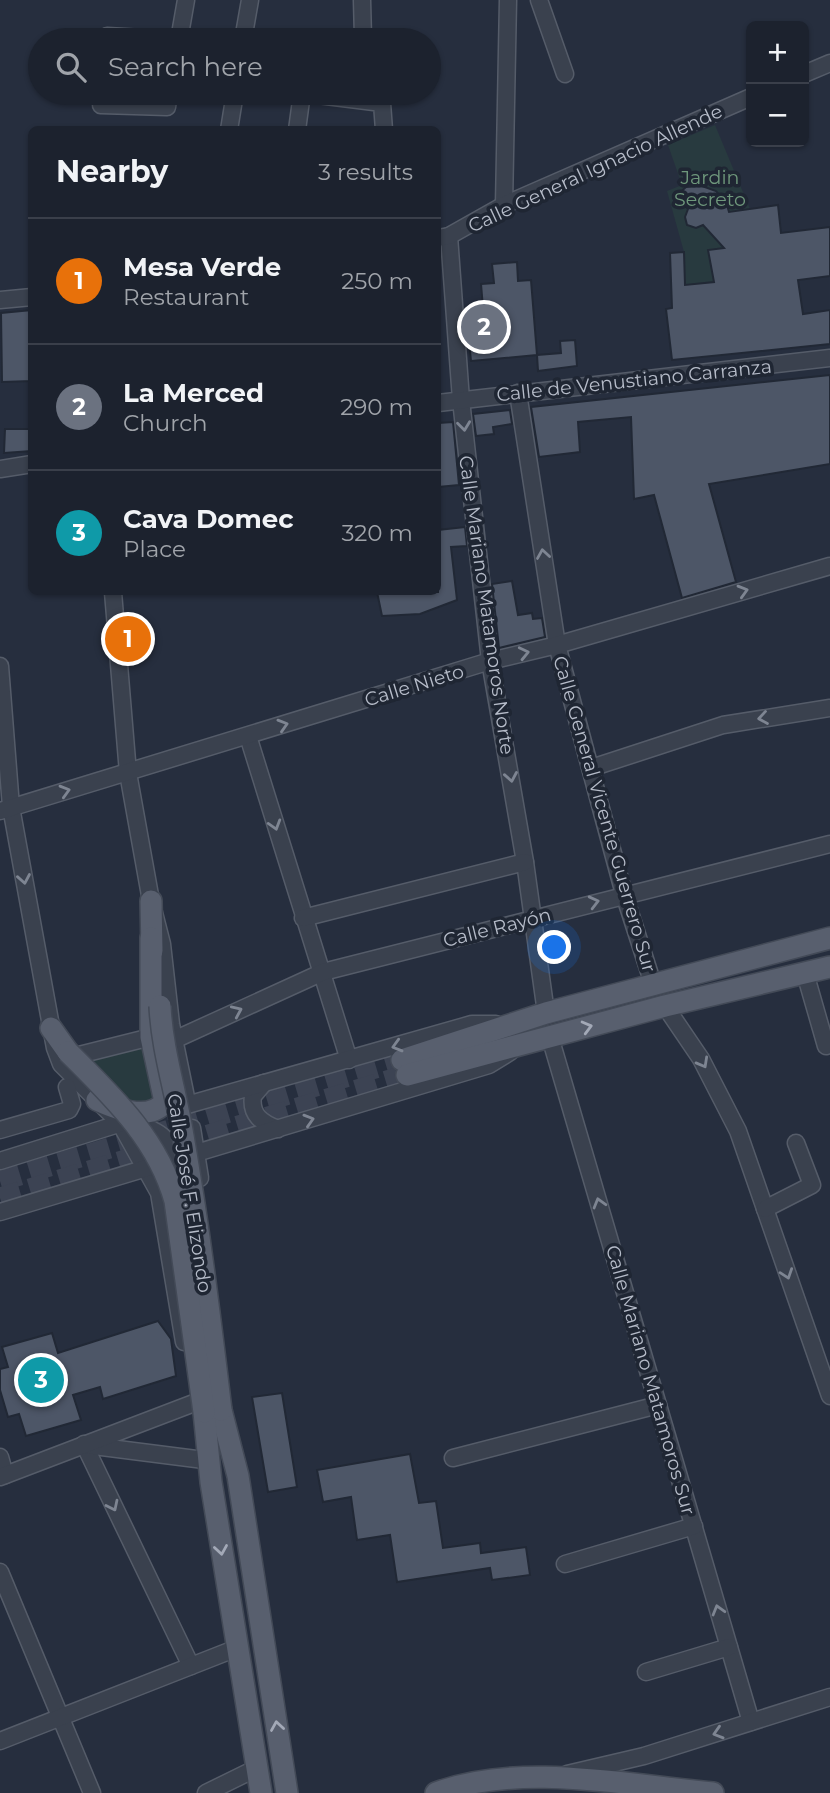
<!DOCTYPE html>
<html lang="en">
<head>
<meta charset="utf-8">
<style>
  body { margin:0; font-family:Montserrat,sans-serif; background:#292f3a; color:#f1f3f6 }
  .controls { position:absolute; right:21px; top:21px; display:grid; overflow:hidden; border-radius:10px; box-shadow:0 2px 5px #0004 }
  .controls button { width:63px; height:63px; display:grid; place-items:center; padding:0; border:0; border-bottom:2px solid #3a3f4a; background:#1c222e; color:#f1f3f6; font:35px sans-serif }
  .you { position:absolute; left:555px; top:948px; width:24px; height:24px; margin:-18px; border:5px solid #fff; border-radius:50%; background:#1a73e8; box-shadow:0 0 0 10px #1a73e833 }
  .badge { display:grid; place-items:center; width:46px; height:46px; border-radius:50%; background:#92aff2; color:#fff; font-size:23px; font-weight:700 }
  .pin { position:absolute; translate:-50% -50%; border:4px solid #fff; box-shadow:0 2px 7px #0006 }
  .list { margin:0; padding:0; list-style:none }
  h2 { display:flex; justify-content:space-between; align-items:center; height:91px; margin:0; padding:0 28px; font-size:30px }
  h2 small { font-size:23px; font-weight:400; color:#a0a4aa }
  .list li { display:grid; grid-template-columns:46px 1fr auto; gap:21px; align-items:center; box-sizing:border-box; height:126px; padding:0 28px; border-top:2px solid #3a3f4a }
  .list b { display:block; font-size:26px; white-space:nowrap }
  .list p { margin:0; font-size:23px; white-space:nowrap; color:#a0a4aa }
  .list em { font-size:23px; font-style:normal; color:#a0a4aa }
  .icon { flex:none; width:38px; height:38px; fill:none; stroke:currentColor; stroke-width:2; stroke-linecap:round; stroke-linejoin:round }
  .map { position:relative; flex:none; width:830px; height:1793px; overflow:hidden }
  .search { position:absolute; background:#1c222e; box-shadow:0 2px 5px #0004; left:28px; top:28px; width:413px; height:77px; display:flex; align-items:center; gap:18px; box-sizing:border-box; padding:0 24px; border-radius:38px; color:#a0a4aa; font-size:26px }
  .panel { position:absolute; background:#1c222e; box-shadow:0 2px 5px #0004; left:28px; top:126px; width:413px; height:469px; border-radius:10px }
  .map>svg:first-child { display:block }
  .green { fill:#283a3f }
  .building { fill:#4d5667; stroke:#212835; stroke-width:2 }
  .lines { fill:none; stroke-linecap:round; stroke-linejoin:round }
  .major-tunnel { stroke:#3c4353; stroke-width:21; stroke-dasharray:21 10; stroke-linecap:butt }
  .minor-casing { stroke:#555c69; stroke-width:19 }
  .major-casing { stroke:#434a57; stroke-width:24 }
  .minor { stroke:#3a414e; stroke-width:16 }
  .major { stroke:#585f6e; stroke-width:21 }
  .major-bridge-casing { stroke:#434a57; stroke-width:24; stroke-linecap:butt }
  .major-bridge { stroke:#585f6e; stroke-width:21 }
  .oneway { stroke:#7e8592 }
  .oneway2 { stroke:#a3a9b7 }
  .labels { text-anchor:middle; stroke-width:7; stroke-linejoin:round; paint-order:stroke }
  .street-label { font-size:19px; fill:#b6bcc9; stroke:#1f2633 }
  .park-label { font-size:19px; fill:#6f987c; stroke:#1f2633 }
</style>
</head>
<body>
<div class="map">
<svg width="830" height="1793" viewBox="0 0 830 1793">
  <rect width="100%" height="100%" fill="#262e3e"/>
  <g class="green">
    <path d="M715 125 750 209 728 212 732 246 708 250 714 282 685 285 684 252 667 191 682 185 668 145Z"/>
    <path d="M147 1034 158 1103 133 1109 73 1052Z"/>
  </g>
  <g class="building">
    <path d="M702 186 716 191 726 202 729 212 778 205 781 233 830 227V276L798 280 803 314 830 310V344L672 360 666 309 672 308 670 253 684 252 685 285 714 282 708 250 724 248 703 225 696 228 687 225 685 217 688 209 676 196 686 187Z"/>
    <path d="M517 262 518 281 531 280 537 355 471 361 467 321 484 320 481 284 494 283 492 264Z"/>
    <path d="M32 310V381L2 382 1 313Z"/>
    <path d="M575 340 577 366 538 371 537 355 561 353 560 341Z"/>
    <path d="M830 375V464L709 484 736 582 682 598 654 495 634 499 631 417 578 422 580 452 539 457 531 407Z"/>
    <path d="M510 410 512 424 493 427 494 434 476 436 473 414Z"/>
    <path d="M453 422 459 485 438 487V423Z"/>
    <path d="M5 429H32V451L4 453Z"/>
    <path d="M465 527 467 546 451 547 457 600 420 614 382 616 377 592H438V530Z"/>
    <path d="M512 581 518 615 532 613 533 619 542 618 545 637 499 648 492 584Z"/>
    <path d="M158 1321 171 1339 176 1376 103 1399 100 1387 73 1395 81 1420 26 1436 19 1414 8 1417 0 1390V1369L8 1367 2 1347 52 1333 58 1353Z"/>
    <path d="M282 1393 297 1487 268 1492 252 1397Z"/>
    <path d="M410 1454 419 1503 436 1501 443 1548 480 1543 481 1553 526 1547 530 1575 492 1580 490 1568 397 1582 390 1535 357 1540 351 1497 323 1502 317 1470Z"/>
  </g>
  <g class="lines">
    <g class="major-tunnel">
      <path d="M0 1181 402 1060"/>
      <path d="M0 1198 407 1075"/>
    </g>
    <defs>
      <g id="minor">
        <path d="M539 0 565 74"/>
        <path d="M107 40V36L179 40"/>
        <path d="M179 40 186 0"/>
        <path d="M243 40 250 0"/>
        <path d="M327 40 363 38 362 0"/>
        <path d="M804 74 830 63"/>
        <path d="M102 93 101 105 167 107 169 93"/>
        <path d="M229 130 235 93"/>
        <path d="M297 130 302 93 382 103 384 130"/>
        <path d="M504 205 508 0"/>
        <path d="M449 236 461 400 490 661 525 862 546 1013"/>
        <path d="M438 238 449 236 504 205 751 97"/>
        <path d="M0 300 32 297"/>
        <path d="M518 393 557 645 624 894 653 984"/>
        <path d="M438 403 830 358"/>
        <path d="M0 469 32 464"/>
        <path d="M113 592 128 773 151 901 162 944 171 1024 187 1102"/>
        <path d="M0 666 11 807 55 1048 61 1064 120 1123 159 1193 184 1342"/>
        <path d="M248 736 349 1060"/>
        <path d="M591 768 723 725 830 708"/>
        <path d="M0 811 490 661 557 645 830 566"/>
        <path d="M303 918 525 862"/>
        <path d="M805 973 826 1046"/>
        <path d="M665 1006 701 1059 738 1131 830 1396"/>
        <path d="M550 1037 751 1722"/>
        <path d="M174 1040 323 972 830 844"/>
        <path d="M79 1055 151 1037"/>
        <path d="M264 1083 253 1096C250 1115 262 1123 278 1129"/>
        <path d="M180 1107 472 1024H496"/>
        <path d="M133 1125C163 1129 172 1142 179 1170"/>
        <path d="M192 1128 200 1178"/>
        <path d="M0 1130 69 1110 72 1104 67 1087"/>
        <path d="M0 1161 128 1121"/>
        <path d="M765 1209 812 1185 796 1143"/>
        <path d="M0 1212 489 1065 510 1052"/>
        <path d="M84 1444 191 1666"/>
        <path d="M86 1445 204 1460"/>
        <path d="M0 1457 5 1475"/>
        <path d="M453 1458 658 1405"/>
        <path d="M0 1477 194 1403"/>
        <path d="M565 1564 694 1526"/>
        <path d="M0 1572 92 1793"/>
        <path d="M646 1672 729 1647"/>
        <path d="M0 1741 237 1648"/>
        <path d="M567 1774 644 1756 830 1697"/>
        <path d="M206 1793 257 1768"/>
      </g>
      <g id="major">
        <path d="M151 901 152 951"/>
        <path d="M51 1028 68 1052"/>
        <path d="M402 1060 546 1013 830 938"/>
        <path d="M407 1075 665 1006 830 967"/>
        <path d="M97 1100C116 1109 149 1122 165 1102L151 1037V938"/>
        <path d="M221 1410 238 1476 287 1793"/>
        <path d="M204 1412 211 1482 261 1793"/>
        <path d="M436 1793C519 1762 627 1785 713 1793"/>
      </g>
    </defs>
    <use href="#minor" class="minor-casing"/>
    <use href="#major" class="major-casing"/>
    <use href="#minor" class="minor"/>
    <use href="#major" class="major"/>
    <defs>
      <g id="major-bridge">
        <path d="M160 1006C162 1050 176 1092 183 1136 199 1227 210 1319 221 1410"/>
        <path d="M68 1052C112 1096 158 1139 175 1201L204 1412"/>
      </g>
    </defs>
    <use href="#major-bridge" class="major-bridge-casing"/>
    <use href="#major-bridge" class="major-bridge"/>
  </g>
  <defs><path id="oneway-chevron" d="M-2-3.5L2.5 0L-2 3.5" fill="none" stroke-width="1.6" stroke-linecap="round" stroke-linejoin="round" transform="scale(1.75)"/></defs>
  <g class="oneway">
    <use href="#oneway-chevron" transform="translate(464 426) rotate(83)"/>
    <use href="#oneway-chevron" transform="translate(543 554) rotate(-99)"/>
    <use href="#oneway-chevron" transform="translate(743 591) rotate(-16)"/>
    <use href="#oneway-chevron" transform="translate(524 653) rotate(-13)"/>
    <use href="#oneway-chevron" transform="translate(763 718) rotate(171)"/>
    <use href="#oneway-chevron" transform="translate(283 725) rotate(-17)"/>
    <use href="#oneway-chevron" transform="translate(511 777) rotate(80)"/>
    <use href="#oneway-chevron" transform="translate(65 791) rotate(-16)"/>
    <use href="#oneway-chevron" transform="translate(275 825) rotate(73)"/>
    <use href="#oneway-chevron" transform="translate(24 879) rotate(80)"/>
    <use href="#oneway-chevron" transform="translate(594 902) rotate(-14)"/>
    <use href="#oneway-chevron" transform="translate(237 1011) rotate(-24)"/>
    <use href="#oneway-chevron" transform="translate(397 1046) rotate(164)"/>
    <use href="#oneway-chevron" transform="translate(703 1063) rotate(61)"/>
    <use href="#oneway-chevron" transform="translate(309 1120) rotate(-17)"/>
    <use href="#oneway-chevron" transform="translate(599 1203) rotate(-106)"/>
    <use href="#oneway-chevron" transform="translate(787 1274) rotate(71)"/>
    <use href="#oneway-chevron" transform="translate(113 1506) rotate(64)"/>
    <use href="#oneway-chevron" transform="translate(718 1610) rotate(-106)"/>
    <use href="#oneway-chevron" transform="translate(718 1733) rotate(163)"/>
  </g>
  <g class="oneway2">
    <use href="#oneway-chevron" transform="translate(587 1027) rotate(-15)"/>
    <use href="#oneway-chevron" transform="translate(221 1550) rotate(81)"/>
    <use href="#oneway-chevron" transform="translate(277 1726) rotate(-99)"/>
  </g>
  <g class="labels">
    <g class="street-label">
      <text transform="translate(595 168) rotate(-25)" y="7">Calle General Ignacio Allende</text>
      <text transform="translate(634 380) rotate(-6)" y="7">Calle de Venustiano Carranza</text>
      <text transform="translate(487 605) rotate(82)" y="7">Calle Mariano Matamoros Norte</text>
      <text transform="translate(414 685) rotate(-17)" y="7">Calle Nieto</text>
      <text transform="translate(605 814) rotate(74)" y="7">Calle General Vicente Guerrero Sur</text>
      <text transform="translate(497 927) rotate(-14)" y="7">Calle Rayón</text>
      <text transform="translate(190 1193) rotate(81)" y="7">Calle José F. Elizondo</text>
      <text transform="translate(651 1380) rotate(74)" y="7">Calle Mariano Matamoros Sur</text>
    </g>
    <g class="park-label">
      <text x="710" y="184">Jardin<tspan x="710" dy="22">Secreto</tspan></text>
    </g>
  </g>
</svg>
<div class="controls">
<button>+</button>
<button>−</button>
</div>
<div class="you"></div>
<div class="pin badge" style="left:128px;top:639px;background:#e8710a">1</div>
<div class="pin badge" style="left:484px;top:327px;background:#6b7280">2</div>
<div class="pin badge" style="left:41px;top:1380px;background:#0f9aa8">3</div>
<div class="search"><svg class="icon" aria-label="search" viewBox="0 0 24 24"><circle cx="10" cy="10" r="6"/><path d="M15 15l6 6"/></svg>Search here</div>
<section class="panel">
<h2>Nearby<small>3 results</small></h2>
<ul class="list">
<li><span class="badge" style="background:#e8710a">1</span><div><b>Mesa Verde</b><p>Restaurant</p></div><em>250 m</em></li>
<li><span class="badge" style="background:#6b7280">2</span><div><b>La Merced</b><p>Church</p></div><em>290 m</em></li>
<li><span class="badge" style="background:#0f9aa8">3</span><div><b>Cava Domec</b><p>Place</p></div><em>320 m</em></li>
</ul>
</section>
</div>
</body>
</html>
